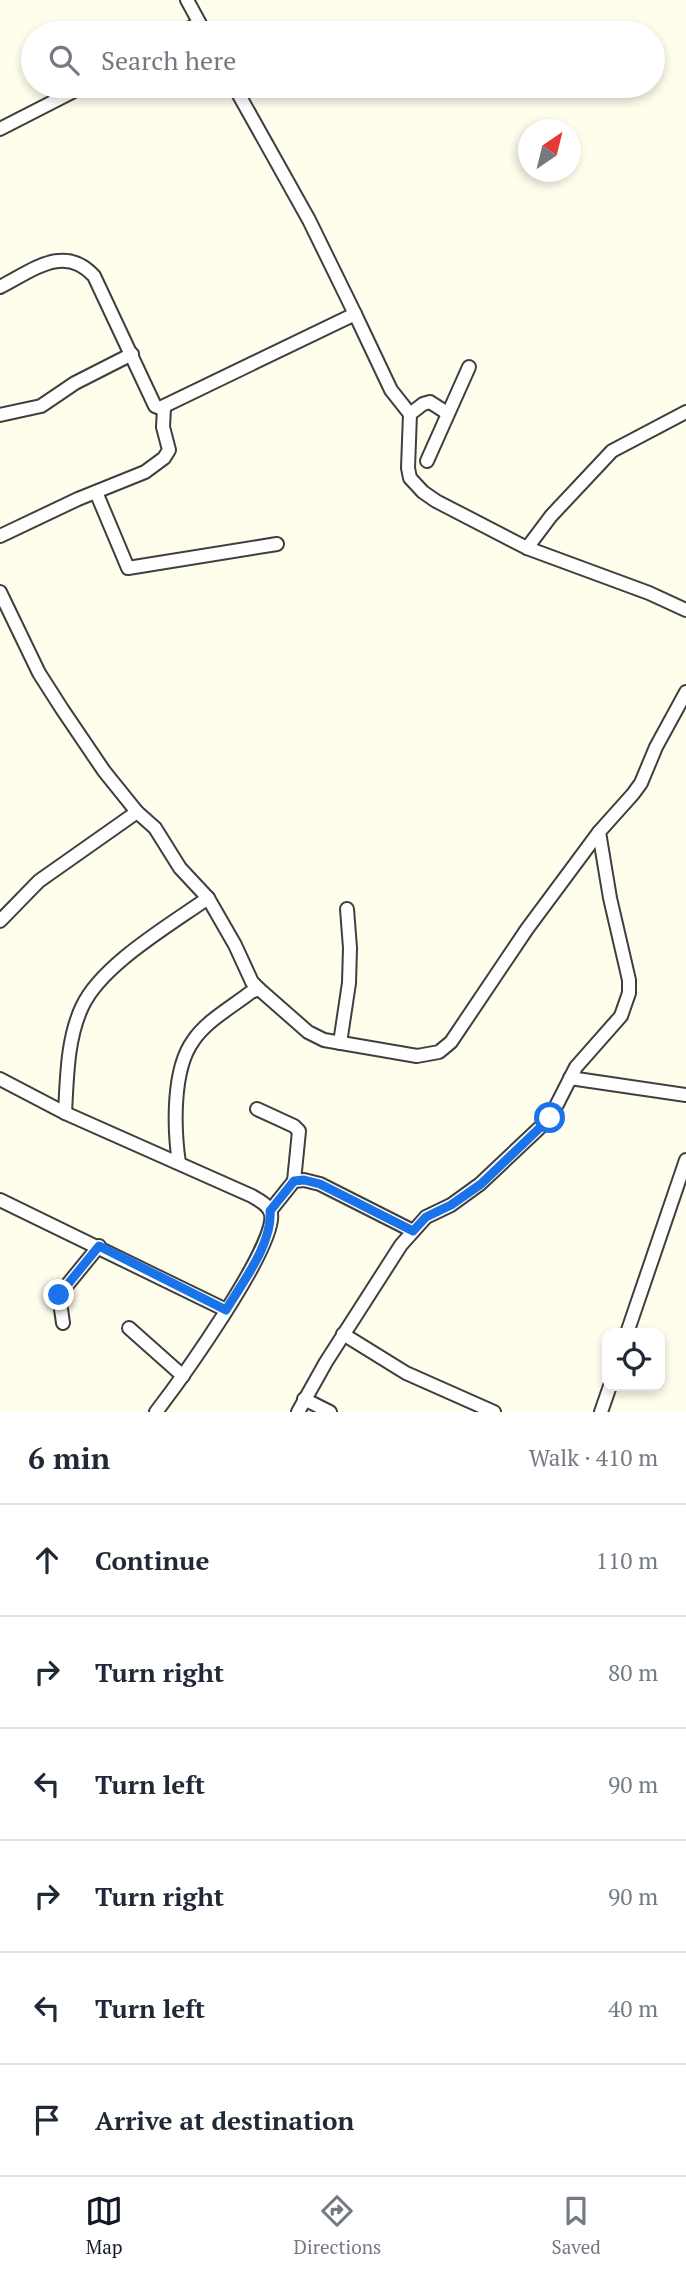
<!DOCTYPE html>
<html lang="en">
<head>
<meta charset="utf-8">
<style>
  body { margin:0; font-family:"PT Serif",serif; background:#f6f6f7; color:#1f2937 }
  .controls { position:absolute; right:21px; bottom:21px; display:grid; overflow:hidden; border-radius:14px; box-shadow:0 4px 10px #0003 }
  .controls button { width:63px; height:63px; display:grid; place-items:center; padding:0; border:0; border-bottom:2px solid #e0e1e3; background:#fff; color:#1f2937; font:35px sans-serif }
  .compass { position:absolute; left:518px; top:119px; width:63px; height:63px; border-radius:50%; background:#fff; box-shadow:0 4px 10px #0003; rotate:35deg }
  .stop { position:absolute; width:21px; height:21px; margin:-16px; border:5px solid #1a73e8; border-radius:50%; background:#fff }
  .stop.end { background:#1a73e8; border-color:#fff; box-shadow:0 2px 7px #0008 }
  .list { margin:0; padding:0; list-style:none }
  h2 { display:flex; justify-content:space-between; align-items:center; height:91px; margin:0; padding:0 28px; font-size:30px }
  h2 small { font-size:23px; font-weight:400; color:#747a83 }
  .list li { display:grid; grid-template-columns:46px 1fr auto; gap:21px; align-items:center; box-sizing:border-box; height:112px; padding:0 28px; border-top:2px solid #e0e1e3 }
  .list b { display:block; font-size:26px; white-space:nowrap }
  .list em { font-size:23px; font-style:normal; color:#747a83 }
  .icon { flex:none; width:38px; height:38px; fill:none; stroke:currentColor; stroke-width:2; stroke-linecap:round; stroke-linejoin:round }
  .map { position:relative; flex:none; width:686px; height:1412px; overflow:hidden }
  .search { position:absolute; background:#fff; box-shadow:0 4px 10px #0003; left:21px; right:21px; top:21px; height:77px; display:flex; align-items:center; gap:18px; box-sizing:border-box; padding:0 24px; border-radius:38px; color:#747a83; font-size:26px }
  .sheet { height:763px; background:#fff }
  nav { display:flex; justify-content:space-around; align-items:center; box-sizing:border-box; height:98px; border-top:2px solid #e0e1e3; background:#fff; font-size:19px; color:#747a83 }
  nav a { display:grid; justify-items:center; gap:4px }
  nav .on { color:#111827 }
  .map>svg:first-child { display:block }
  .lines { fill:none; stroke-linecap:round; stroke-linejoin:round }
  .minor-casing { stroke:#3f3f3f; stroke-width:16 }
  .minor { stroke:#fff; stroke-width:12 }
  .route { stroke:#1a73e8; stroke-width:9 }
</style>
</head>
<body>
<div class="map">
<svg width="686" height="1412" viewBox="0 0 686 1412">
  <rect width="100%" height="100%" fill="#fffdec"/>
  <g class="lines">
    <defs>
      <g id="minor">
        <path d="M187 0 205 33"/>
        <path d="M182 33 199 23"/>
        <path d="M0 129 84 86"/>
        <path d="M0 287C32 271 64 243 94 276L155 406 160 408 355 314 309 220 234 86"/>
        <path d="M355 314 391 390 410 414 408 468 410 478 423 492 436 501 527 548 649 593 686 610"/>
        <path d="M410 414 423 404 430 402 447 413"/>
        <path d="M0 415 41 406 75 383 132 354"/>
        <path d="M427 461 469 367"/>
        <path d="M96 492 128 568 277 544"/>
        <path d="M0 536 78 499 145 472 164 458 169 450 163 427 164 408"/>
        <path d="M527 548 551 516 612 451 686 412"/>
        <path d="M0 592 39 673 62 709 104 771 137 812 155 828 180 868 208 898 235 945 252 982 259 989 308 1032 324 1040 417 1056 439 1052 451 1042 527 929 599 832"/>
        <path d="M0 921 39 881 137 812"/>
        <path d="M340 1043 349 983 350 948 347 909"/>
        <path d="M570 1078 686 1095"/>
        <path d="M0 1079 65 1113 252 1196C260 1201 269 1205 271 1214 277 1246 179 1382 156 1412"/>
        <path d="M257 1109 294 1126 299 1131 294 1181"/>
        <path d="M65 1113C67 1078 67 1039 82 1007 101 965 170 925 208 898"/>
        <path d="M179 1163C174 1129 172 1070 193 1041 206 1021 232 1007 251 992L259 989"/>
        <path d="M0 1200 226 1310"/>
        <path d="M270 1211 294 1181 304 1180 320 1184 413 1231"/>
        <path d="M63 1323 59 1295 99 1246"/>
        <path d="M129 1328 183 1376"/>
        <path d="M627 1333 686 1160"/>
        <path d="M343 1334 406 1373 494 1412"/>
        <path d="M304 1399 330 1412"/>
        <path d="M298 1412 326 1362 401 1245 426 1217 451 1205 480 1184 550 1118 576 1067 621 1016 629 993V980L610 898 599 832 633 794 641 783 656 747 686 692"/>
        <path d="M601 1412 610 1386"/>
      </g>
    </defs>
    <use href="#minor" class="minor-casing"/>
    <use href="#minor" class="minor"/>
  </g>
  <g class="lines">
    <path class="route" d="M59 1295 99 1246 226 1310C242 1283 273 1243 270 1211L294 1181 304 1180 320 1184 413 1231 426 1217 451 1205 481 1184 550 1118"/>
  </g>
</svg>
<div class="controls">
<button><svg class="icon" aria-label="locate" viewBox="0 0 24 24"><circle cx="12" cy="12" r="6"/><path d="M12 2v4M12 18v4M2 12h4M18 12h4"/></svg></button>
</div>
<svg class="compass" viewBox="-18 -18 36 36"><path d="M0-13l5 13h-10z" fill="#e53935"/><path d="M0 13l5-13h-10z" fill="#747a83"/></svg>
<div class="stop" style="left:550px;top:1118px"></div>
<div class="stop end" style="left:59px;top:1295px"></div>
<div class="search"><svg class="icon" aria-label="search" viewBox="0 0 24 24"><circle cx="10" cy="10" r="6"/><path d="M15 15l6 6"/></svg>Search here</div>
</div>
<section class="sheet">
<h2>6 min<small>Walk · 410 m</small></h2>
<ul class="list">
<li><svg class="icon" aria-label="ahead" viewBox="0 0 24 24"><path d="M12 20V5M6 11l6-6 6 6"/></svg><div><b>Continue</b></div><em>110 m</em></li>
<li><svg class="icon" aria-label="right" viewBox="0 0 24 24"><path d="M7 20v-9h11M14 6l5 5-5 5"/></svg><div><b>Turn right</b></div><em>80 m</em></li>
<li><svg class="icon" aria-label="left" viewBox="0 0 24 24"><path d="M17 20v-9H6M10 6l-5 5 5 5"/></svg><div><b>Turn left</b></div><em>90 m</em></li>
<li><svg class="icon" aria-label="right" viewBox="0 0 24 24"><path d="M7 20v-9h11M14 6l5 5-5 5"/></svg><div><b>Turn right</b></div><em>90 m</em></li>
<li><svg class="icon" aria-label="left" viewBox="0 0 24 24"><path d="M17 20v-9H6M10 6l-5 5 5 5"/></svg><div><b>Turn left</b></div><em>40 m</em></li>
<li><svg class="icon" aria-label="arrive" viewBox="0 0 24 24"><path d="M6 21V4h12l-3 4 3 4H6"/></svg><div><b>Arrive at destination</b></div></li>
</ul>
</section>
<nav>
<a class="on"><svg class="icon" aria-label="map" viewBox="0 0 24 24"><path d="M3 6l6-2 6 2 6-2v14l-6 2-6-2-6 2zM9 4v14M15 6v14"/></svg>Map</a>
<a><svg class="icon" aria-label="directions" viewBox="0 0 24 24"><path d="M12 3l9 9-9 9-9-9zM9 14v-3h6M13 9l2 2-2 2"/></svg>Directions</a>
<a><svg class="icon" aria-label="saved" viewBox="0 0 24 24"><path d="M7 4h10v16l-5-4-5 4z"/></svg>Saved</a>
</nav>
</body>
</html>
